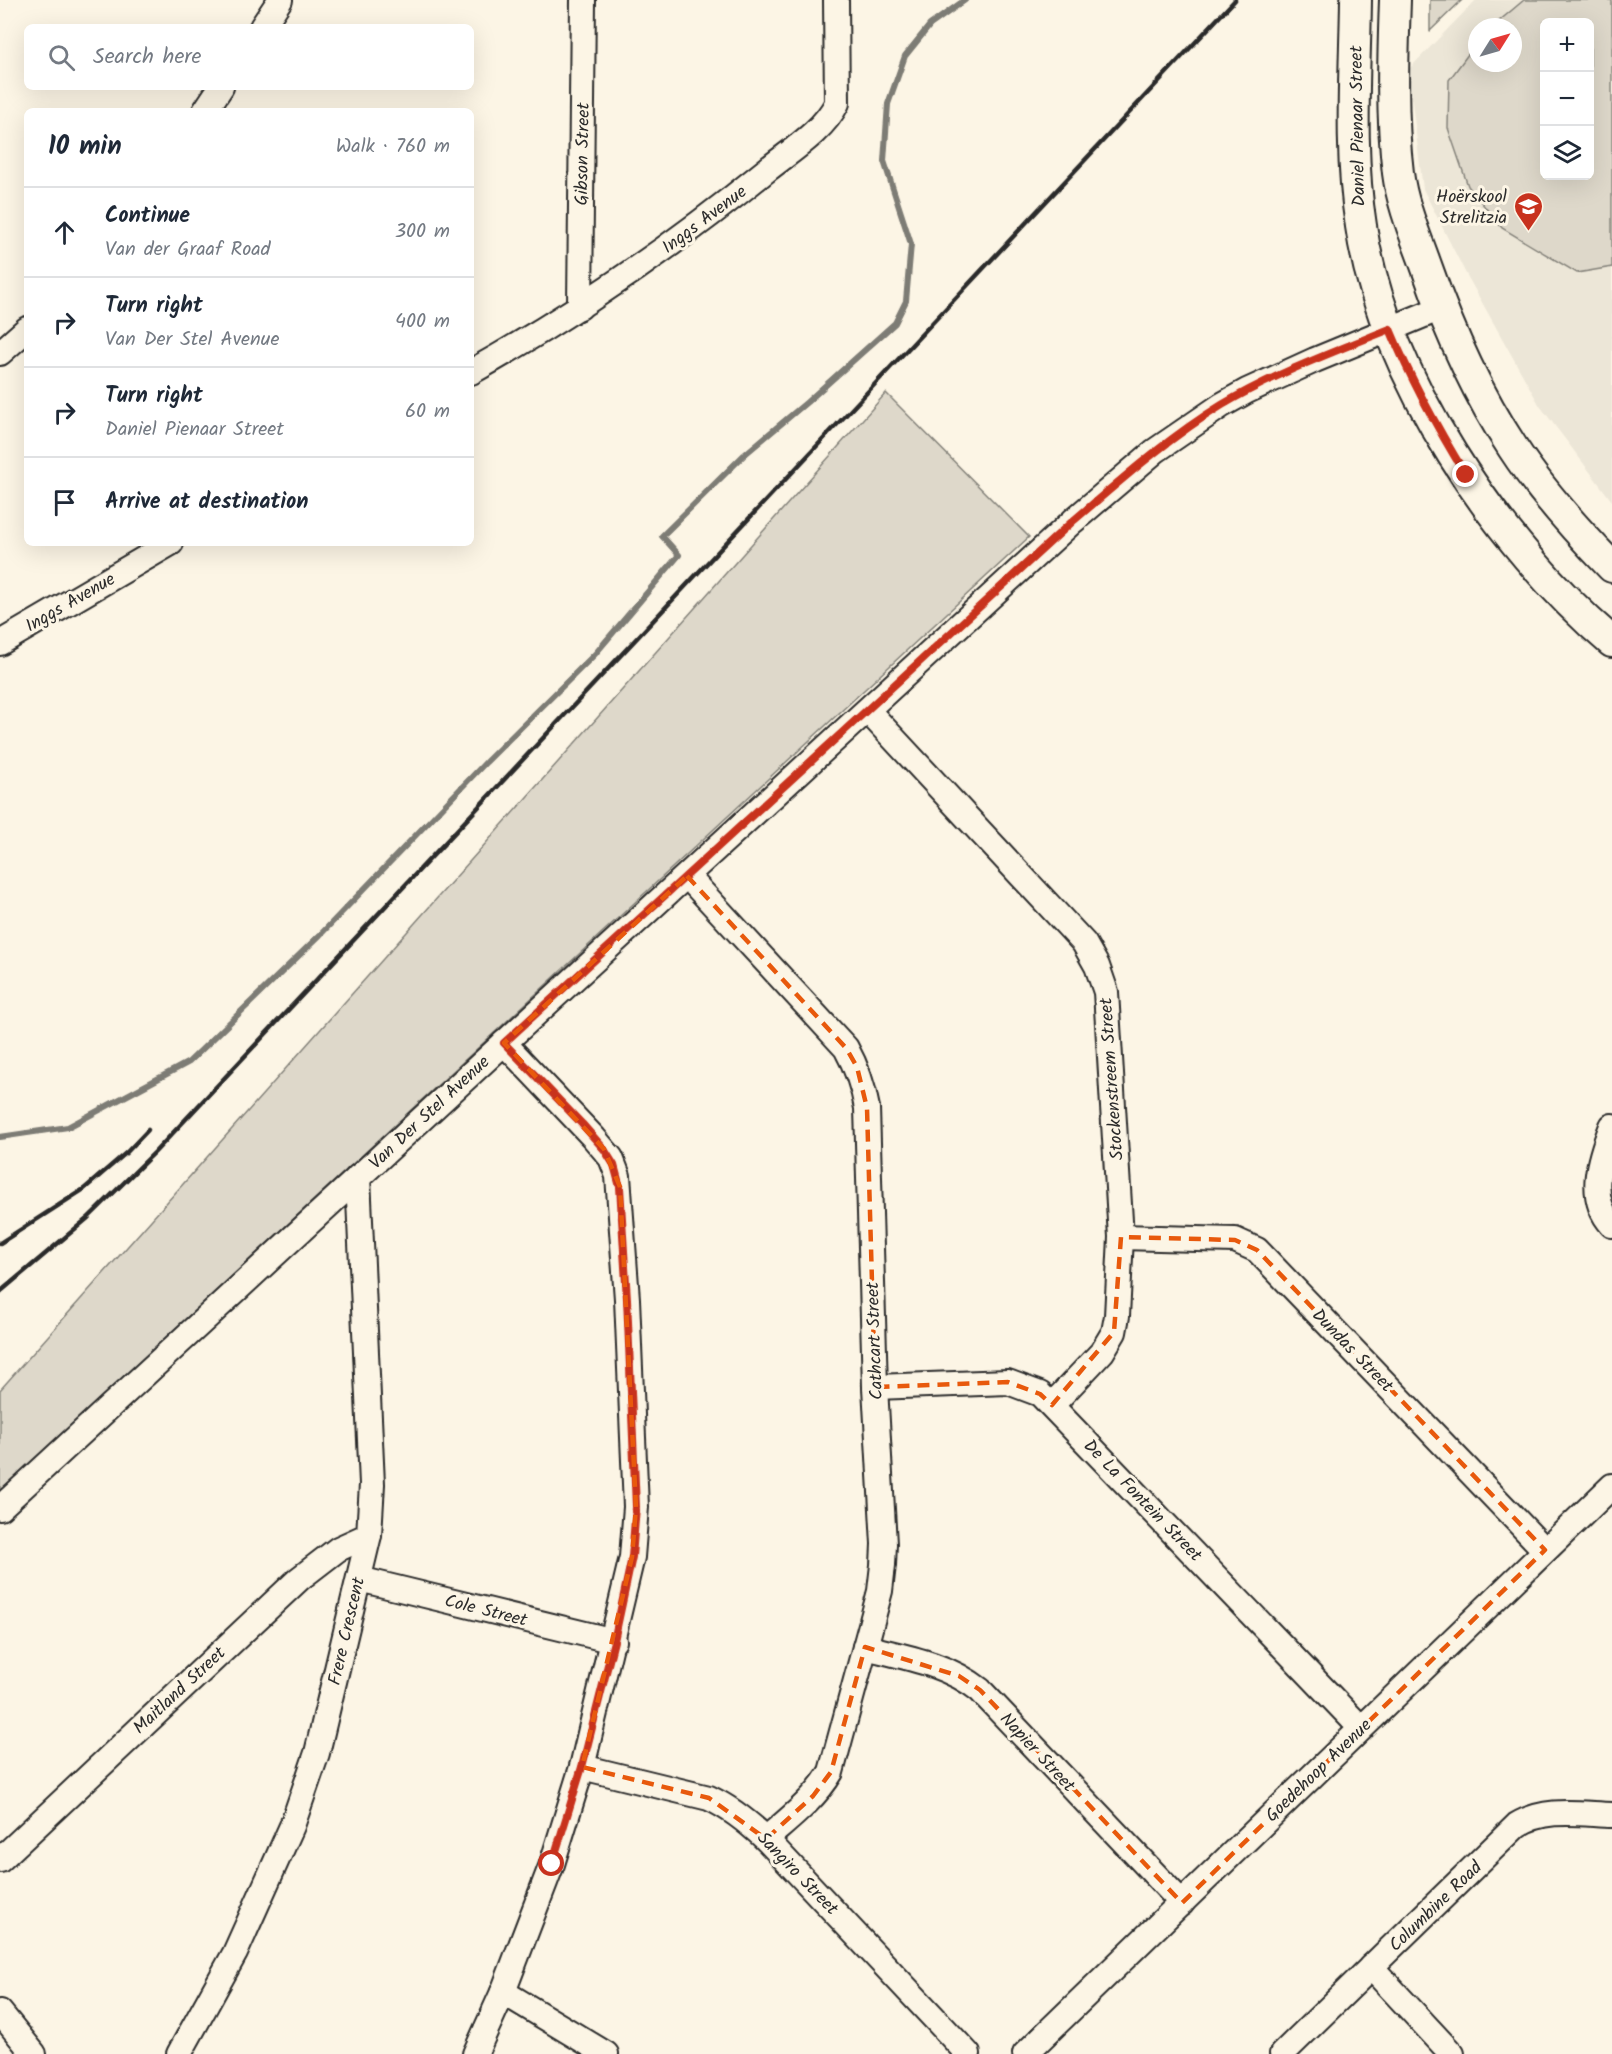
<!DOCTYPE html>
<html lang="en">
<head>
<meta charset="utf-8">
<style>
  body { margin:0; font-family:Kalam,sans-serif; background:#f6f6f7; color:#1f2937 }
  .controls { position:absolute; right:18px; top:18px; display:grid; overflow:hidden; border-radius:9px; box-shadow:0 6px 24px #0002 }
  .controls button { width:54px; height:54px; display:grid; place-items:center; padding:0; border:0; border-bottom:2px solid #e0e1e3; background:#fff; color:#1f2937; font:30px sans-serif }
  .compass { position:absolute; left:1468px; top:18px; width:54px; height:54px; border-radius:50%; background:#fff; box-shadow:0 6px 24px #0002; rotate:53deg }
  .stop { position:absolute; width:18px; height:18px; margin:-14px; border:4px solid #c8321e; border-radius:50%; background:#fff }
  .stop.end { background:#c8321e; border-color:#fff; box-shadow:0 2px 6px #0008 }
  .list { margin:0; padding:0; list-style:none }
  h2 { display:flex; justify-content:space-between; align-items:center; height:78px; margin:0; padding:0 24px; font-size:26px }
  h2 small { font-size:20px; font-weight:400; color:#747a83 }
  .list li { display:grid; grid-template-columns:39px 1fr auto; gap:18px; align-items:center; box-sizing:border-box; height:90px; padding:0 24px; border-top:2px solid #e0e1e3 }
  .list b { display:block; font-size:22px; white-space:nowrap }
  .list p { margin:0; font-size:20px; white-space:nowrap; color:#747a83 }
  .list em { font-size:20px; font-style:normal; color:#747a83 }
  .icon { flex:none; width:33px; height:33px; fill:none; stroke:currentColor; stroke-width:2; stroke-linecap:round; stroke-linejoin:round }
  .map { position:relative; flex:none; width:1612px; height:2054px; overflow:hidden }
  .search { position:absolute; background:#fff; box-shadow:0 6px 24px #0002; left:24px; top:24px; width:450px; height:66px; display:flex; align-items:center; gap:15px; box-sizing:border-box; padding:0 21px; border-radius:9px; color:#747a83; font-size:22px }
  .panel { position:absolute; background:#fff; box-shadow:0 6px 24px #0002; left:24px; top:108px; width:450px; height:438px; border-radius:9px }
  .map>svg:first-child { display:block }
  .built { fill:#ece6d7; fill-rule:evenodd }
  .green { fill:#ded8ca; stroke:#84827a; stroke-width:1.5; fill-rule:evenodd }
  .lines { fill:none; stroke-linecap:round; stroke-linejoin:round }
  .stream { stroke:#7d7b74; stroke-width:6 }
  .minor-casing { stroke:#2b2b2b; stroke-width:28 }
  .major-casing { stroke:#2b2b2b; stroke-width:34 }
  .minor { stroke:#fcf5e5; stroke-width:24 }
  .major { stroke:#fcf5e5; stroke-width:30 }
  .rail { stroke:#2b2b2b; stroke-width:4.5 }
  .route { stroke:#c8321e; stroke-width:8 }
  .marked { fill:none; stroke:#e8590c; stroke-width:4.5; stroke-dasharray:12 8; stroke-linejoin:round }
  .labels { text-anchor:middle; stroke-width:6; stroke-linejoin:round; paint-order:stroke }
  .street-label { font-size:18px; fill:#2b2b2b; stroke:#fcf5e5 }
  .poi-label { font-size:18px; fill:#2b2b2b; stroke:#fcf5e5; text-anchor:end }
</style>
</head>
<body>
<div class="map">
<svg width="1612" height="2054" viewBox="0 0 1612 2054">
  <rect width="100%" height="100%" fill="#fcf5e5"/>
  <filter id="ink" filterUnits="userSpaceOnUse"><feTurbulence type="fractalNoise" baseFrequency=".0167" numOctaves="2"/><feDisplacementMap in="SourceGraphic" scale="12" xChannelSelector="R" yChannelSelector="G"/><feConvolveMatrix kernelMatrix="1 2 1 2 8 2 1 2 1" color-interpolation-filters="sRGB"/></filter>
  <g filter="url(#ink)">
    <path class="built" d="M1476 0H1612V501L1540 406 1465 272 1423 189 1408 70ZM1544 22H1590V176H1544ZM1477 27H1513V63H1477Z"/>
    <g class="green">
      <path d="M1430 0H1462L1430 31Z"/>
      <path d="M1524 0H1612V267L1577 273 1502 228 1468 186 1448 128 1449 80 1477 42V63H1513V27H1492ZM1544 22H1590V176H1544Z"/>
      <path d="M886 393 1029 537 0 1491V1390Z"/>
    </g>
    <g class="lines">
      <path class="stream" d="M0 1137 68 1127 189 1062 320 935 486 762 595 654 679 555 662 536 744 455 807 402 895 323 906 301 911 244 884 161 888 104 905 56 930 25 965 0"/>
      <defs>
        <g id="minor">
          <path d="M262 27 280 0"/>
          <path d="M205 111 221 87"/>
          <path d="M580 307 583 0"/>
          <path d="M0 353 27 329"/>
          <path d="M471 372C576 313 675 245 768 169 792 150 824 130 837 103L836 0"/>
          <path d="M0 643 171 543"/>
          <path d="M868 711 1084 943 1097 966 1106 992 1121 1237 1117 1316 1114 1332 1102 1352 1052 1405"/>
          <path d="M687 876 846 1048C857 1068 863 1085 867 1108L875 1387 884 1544 883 1565 880 1591 872 1621 831 1772C815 1799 789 1819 766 1839"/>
          <path d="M1612 1126C1600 1157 1586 1197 1612 1225"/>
          <path d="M1121 1237 1235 1240 1257 1250 1545 1550"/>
          <path d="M875 1387 1008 1382 1040 1394 1361 1728"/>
          <path d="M0 1508 504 1043 1073 521 1155 451 1222 405 1247 391 1315 360 1441 308"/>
          <path d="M359 1579 614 1641"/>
          <path d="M865 1647C905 1657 947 1664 980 1690L1182 1903"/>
          <path d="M582 1767 709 1798C731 1808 749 1823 766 1839L968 2054"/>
          <path d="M0 1860 299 1579 338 1549 369 1535"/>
          <path d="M1371 1967 1452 2054"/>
          <path d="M503 1992 606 2054"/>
          <path d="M0 2012 34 2054"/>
          <path d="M179 2054 235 1953 292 1826 317 1753 369 1535 372 1484 358 1177"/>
          <path d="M475 2054 503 1992 552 1864 582 1767 632 1557 636 1507 627 1299 618 1176 611 1158 594 1138 504 1043"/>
          <path d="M1025 2054 1612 1486"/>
          <path d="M1282 2054 1517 1825C1546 1807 1580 1814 1612 1815"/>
        </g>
        <g id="major">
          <path d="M1356 0C1355 75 1349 152 1361 226 1383 376 1498 545 1612 642"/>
          <path d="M1395 0C1393 58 1391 115 1398 173 1402 205 1416 237 1427 268 1449 331 1476 392 1513 448 1541 491 1576 530 1612 567"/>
        </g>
      </defs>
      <use href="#minor" class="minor-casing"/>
      <use href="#major" class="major-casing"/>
      <use href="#minor" class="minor"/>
      <use href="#major" class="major"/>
      <g class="rail">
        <path d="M0 1243 84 1189 127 1152 148 1130"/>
        <path d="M0 1292 88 1218 155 1152 1235 0"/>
      </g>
    </g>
  </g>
  <g class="lines" filter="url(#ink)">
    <path class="route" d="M552 1864 582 1767 614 1641 632 1557 636 1507 627 1299 620 1187 614 1165 604 1149 582 1124 504 1043 1073 521C1121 480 1168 438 1222 405 1274 374 1333 352 1390 329 1411 380 1437 428 1466 475"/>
  </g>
  <path class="marked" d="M687 876 846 1048 857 1067 867 1108 875 1387 1008 1382 1040 1394 1052 1405 1114 1332 1121 1237 1235 1240 1257 1250 1545 1550 1182 1903 980 1690 959 1676 865 1647 831 1772 813 1796 766 1839 709 1798 582 1767 632 1557 636 1507 620 1187 604 1149 504 1043Z"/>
  <defs>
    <symbol id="school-pin" viewBox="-11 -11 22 30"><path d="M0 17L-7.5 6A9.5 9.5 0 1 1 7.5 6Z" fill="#c8321e" stroke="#fcf5e5"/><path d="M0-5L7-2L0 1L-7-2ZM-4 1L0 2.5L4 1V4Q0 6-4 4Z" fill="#fff"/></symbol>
  </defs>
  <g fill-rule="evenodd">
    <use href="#school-pin" x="1512" y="190" width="33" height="45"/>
  </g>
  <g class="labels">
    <g class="street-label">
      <text transform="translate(1357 126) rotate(-91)" y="6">Daniel Pienaar Street</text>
      <text transform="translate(582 154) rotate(-89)" y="6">Gibson Street</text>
      <text transform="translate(704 219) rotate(-37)" y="6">Inggs Avenue</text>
      <text transform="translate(70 602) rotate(-30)" y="6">Inggs Avenue</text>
      <text transform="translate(1111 1079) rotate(-94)" y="6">Stockenstreem Street</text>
      <text transform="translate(429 1112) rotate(-43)" y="6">Van Der Stel Avenue</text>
      <text transform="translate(874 1341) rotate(-92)" y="6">Cathcart Street</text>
      <text transform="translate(1353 1350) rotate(46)" y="6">Dundas Street</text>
      <text transform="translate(1143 1500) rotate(46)" y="6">De La Fontein Street</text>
      <text transform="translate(486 1610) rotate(14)" y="6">Cole Street</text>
      <text transform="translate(346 1631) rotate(-77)" y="6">Frere Crescent</text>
      <text transform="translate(179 1690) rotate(-43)" y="6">Maitland Street</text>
      <text transform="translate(1038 1752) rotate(47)" y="6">Napier Street</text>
      <text transform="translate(1318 1770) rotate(-44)" y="6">Goedehoop Avenue</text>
      <text transform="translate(798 1873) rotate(46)" y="6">Sangiro Street</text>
      <text transform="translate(1435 1906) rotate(-44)" y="6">Columbine Road</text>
    </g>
    <g class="poi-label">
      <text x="1507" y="202">Hoërskool<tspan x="1507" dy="21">Strelitzia</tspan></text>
    </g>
  </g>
</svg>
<div class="controls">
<button>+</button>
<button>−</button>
<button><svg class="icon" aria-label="layers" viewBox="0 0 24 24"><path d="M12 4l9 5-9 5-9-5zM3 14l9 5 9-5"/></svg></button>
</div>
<svg class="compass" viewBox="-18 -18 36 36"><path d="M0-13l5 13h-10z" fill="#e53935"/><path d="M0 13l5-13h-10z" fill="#747a83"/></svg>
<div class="stop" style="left:552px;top:1864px"></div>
<div class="stop end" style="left:1466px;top:475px"></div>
<div class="search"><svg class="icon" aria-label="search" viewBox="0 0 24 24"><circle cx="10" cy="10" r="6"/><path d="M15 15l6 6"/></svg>Search here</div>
<section class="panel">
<h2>10 min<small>Walk · 760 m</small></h2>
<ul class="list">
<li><svg class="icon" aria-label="ahead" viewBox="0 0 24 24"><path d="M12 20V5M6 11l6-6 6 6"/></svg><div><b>Continue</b><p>Van der Graaf Road</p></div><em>300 m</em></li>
<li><svg class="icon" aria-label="right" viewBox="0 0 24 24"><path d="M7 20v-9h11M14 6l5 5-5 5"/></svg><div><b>Turn right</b><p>Van Der Stel Avenue</p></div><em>400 m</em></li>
<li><svg class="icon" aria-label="right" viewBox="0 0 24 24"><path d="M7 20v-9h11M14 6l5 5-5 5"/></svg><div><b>Turn right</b><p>Daniel Pienaar Street</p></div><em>60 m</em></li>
<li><svg class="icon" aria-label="arrive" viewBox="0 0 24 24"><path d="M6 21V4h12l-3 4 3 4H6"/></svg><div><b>Arrive at destination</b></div></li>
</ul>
</section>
</div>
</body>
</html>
